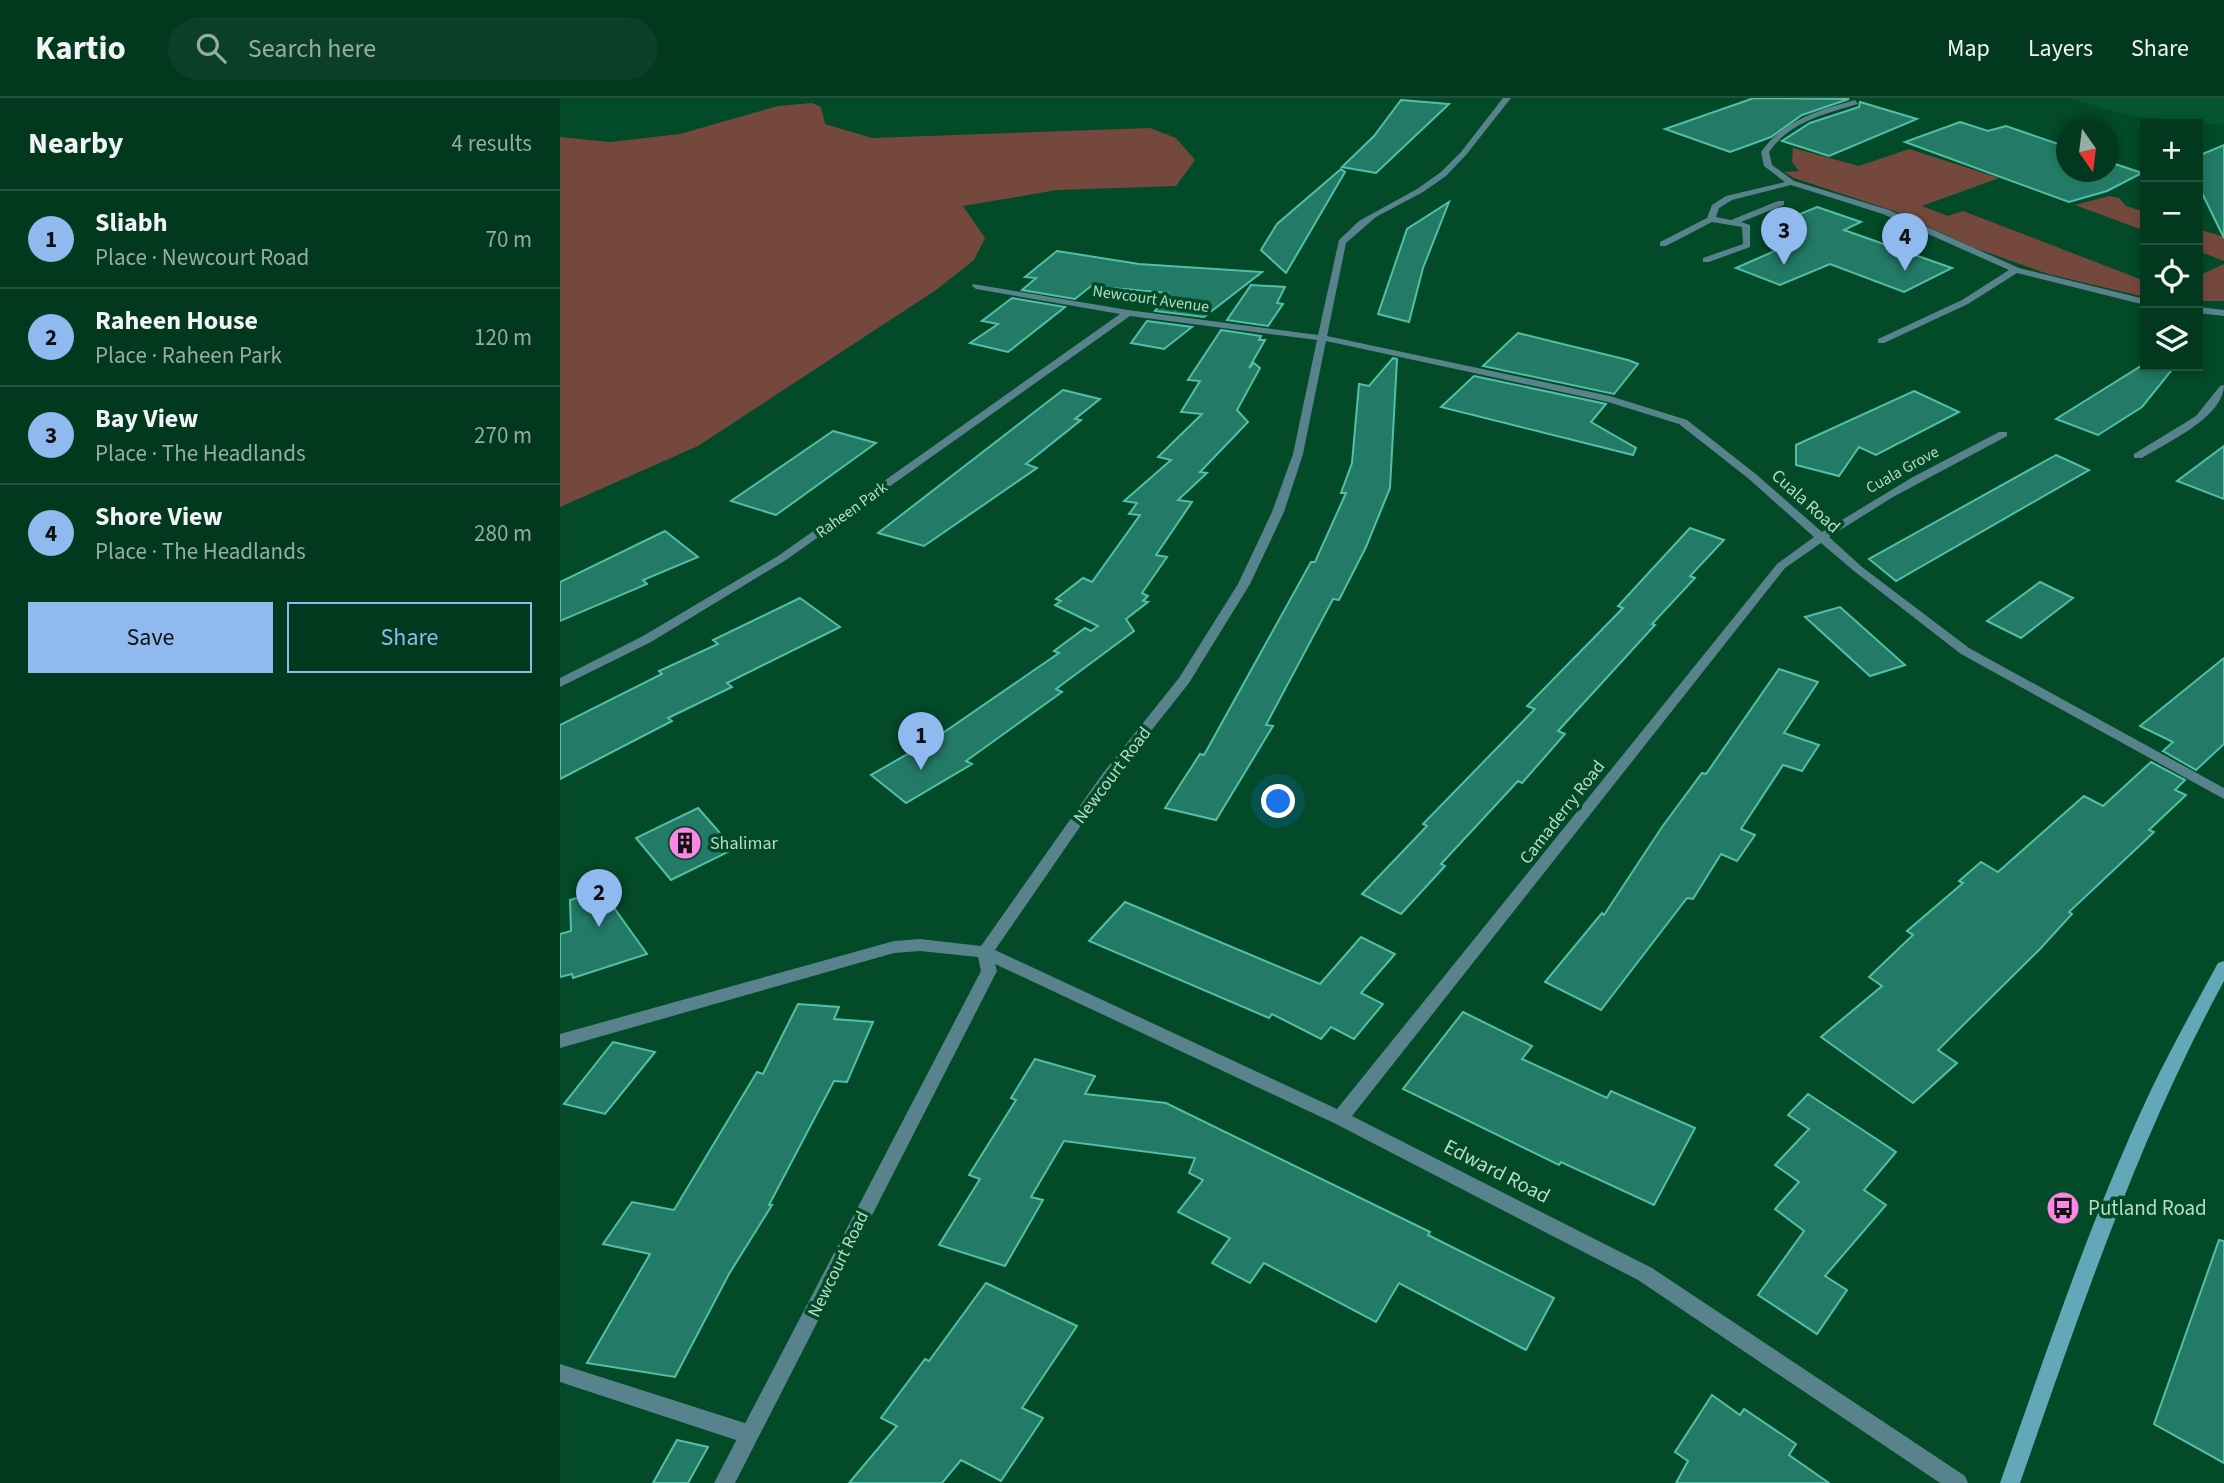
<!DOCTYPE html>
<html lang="en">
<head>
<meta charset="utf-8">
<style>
  body { margin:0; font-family:"Source Sans 3",sans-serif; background:#0c3f27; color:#f1f3f6 }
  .controls { position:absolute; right:21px; top:21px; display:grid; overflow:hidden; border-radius:0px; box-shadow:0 4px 10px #0003 }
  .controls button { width:63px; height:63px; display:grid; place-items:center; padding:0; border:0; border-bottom:2px solid #23523c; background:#02381e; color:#f1f3f6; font:35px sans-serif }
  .compass { position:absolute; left:1496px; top:21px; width:63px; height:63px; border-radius:50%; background:#02381e; box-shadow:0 4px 10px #0003; rotate:166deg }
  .you { position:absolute; left:719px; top:704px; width:24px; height:24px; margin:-18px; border:5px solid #fff; border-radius:50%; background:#1a73e8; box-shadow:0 0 0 10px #1a73e833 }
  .badge { display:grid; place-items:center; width:46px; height:46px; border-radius:50%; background:#90b9f0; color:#111; font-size:23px; font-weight:700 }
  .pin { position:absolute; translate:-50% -58px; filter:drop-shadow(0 2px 4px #0008) }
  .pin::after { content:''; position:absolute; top:37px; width:24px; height:21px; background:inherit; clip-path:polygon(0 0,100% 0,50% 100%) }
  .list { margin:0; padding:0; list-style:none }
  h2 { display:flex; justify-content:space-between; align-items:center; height:91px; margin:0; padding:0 28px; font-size:30px }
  h2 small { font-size:23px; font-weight:400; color:#96aca4 }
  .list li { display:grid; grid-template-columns:46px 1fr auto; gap:21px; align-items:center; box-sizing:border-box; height:98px; padding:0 28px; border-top:2px solid #23523c }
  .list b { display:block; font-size:26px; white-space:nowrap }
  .list p { margin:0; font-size:23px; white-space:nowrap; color:#96aca4 }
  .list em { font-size:23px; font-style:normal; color:#96aca4 }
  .actions { display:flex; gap:14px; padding:21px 28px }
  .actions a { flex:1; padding:16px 0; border:2px solid #90b9f0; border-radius:0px; text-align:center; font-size:24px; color:#90b9f0 }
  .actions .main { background:#90b9f0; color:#111 }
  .icon { flex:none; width:38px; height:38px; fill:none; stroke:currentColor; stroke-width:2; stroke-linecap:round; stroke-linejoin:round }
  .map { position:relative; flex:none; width:1664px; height:1385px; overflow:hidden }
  header { display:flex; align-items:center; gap:42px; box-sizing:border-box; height:98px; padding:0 35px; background:#02381e; border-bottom:2px solid #23523c }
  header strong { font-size:33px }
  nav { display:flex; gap:38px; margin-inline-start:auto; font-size:24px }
  .search { width:490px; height:63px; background:#0c3f27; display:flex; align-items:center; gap:18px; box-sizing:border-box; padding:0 24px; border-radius:38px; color:#96aca4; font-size:26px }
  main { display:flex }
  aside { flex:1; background:#02381e }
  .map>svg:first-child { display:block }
  .built { fill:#05552f }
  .green { fill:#75483d }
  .building { fill:#227a67; stroke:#52c0a6; stroke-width:2 }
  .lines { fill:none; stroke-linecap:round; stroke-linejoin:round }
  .lane { fill:#58828c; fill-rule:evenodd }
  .street { fill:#58828c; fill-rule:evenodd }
  .secondary { fill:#63a8b9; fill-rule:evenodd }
  .labels { text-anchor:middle; stroke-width:7; stroke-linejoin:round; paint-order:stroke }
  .far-street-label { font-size:16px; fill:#b7ddc3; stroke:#034a28 }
  .street-label { font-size:18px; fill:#b7ddc3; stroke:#034a28 }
  .poi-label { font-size:18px; fill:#b7ddc3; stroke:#034a28; text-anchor:start }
  .near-street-label { font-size:21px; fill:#b7ddc3; stroke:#034a28 }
  .near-poi-label { font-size:21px; fill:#b7ddc3; stroke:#034a28; text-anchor:start }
</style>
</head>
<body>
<header>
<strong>Kartio</strong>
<div class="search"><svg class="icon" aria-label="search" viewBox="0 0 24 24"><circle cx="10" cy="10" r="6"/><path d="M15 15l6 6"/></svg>Search here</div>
<nav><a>Map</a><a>Layers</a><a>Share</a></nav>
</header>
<main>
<aside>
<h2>Nearby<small>4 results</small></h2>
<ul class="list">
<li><span class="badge">1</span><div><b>Sliabh</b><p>Place · Newcourt Road</p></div><em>70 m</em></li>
<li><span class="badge">2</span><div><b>Raheen House</b><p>Place · Raheen Park</p></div><em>120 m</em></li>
<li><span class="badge">3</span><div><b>Bay View</b><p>Place · The Headlands</p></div><em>270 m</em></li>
<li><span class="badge">4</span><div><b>Shore View</b><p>Place · The Headlands</p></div><em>280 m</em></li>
</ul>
<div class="actions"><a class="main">Save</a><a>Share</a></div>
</aside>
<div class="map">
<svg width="1664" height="1385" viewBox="0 0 1664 1385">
  <rect width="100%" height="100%" fill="#034a28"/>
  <path class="built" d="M1508 0H1664V27L1571 18Z"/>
  <g class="green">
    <path d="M252 5 261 9 265 26 312 40 590 30 616 40 635 62 616 88 497 92 403 108 425 140 414 162 376 192 138 348 0 409V39L50 44 120 36 218 8Z"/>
    <path d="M1233 50 1299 68 1349 51 1439 80 1362 108 1388 118 1403 113 1585 183V199L1488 176 1412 149 1334 113 1234 80 1224 74 1239 73 1232 64Z"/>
    <path d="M1549 98 1559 100 1566 108 1585 114V133L1515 107Z"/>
    <path d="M1638 131 1664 139V163L1638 153Z"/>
    <path d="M1664 166V203H1638V178Z"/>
  </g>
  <g class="building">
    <path d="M1194 0 1289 1 1242 17 1211 39 1170 54 1105 31Z"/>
    <path d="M841 2 889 6 816 75 782 69 814 38Z"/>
    <path d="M1300 4 1357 21 1269 58 1222 43 1250 25 1299 9Z"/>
    <path d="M1400 24 1428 33 1446 28 1507 49V74H1549V64L1582 75 1547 93 1509 104 1345 44Z"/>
    <path d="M1664 47V140L1638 87V58Z"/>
    <path d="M781 71 785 74 726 175 701 152 717 126Z"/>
    <path d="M889 104 863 170 849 224 818 216 847 131Z"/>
    <path d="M1257 109 1301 124 1284 132 1392 170 1344 194 1270 166 1220 187 1176 170 1242 141 1209 129Z"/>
    <path d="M497 153 579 166 702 174 644 219 595 213 608 195 531 188 515 201 462 192 476 180 465 179Z"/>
    <path d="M691 187 725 189 717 205 723 206 708 228 667 222Z"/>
    <path d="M452 200 505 209 448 254 410 245 438 226 422 223Z"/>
    <path d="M587 223 632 229 604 251 571 245Z"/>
    <path d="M661 232 701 238 699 242H705L689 270 694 265 700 270 677 312 688 324 640 374 647 375 618 402 632 404 596 457 607 459 582 495 588 498 583 503 588 504 566 521 574 533 496 591 502 594 406 663 412 666 346 705 311 677 377 639 499 555 494 553 525 530 531 533 538 528 495 507 501 503 496 501 523 480 532 484 580 417 569 416 577 405 564 403 611 362 598 359 642 316 621 314 640 283 628 282Z"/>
    <path d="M958 235 1068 262 1078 266 1054 296 923 268Z"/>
    <path d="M833 260 837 261 830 390 806 449 779 502 773 501 706 627 713 628 656 722 605 710 640 656 644 657 751 464H755L786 395H781L792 365 799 286 809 288Z"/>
    <path d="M1581 268H1615L1582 309 1538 337 1496 321Z"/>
    <path d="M914 278 1046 306 1031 324 1076 350 1073 357 881 309Z"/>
    <path d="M503 292 540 301 515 321 521 322 466 366 477 370 364 448 318 435Z"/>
    <path d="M1354 293 1399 314 1316 357 1299 349 1279 378 1236 367V347Z"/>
    <path d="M273 333 316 345 216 417 171 403Z"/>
    <path d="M1664 348V401L1617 383Z"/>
    <path d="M1496 357 1529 372 1336 483 1309 461Z"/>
    <path d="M1130 430 1164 442 1130 478 1135 480 1092 526 1095 527 998 633 1005 636 962 685 958 683 881 766 885 768 841 816 802 796 867 728 863 726 975 611 967 608 1063 510 1058 508Z"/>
    <path d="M105 433 138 459 83 482 87 486 0 523V484Z"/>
    <path d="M1480 484 1513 500 1461 540 1427 523Z"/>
    <path d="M240 500 280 529 167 585 172 589 108 620 112 623 0 681V627L102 576 99 573 158 546 153 542Z"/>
    <path d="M1280 509 1345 567 1310 578 1245 519Z"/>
    <path d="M1664 560V646L1636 672 1603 653 1613 644 1580 628Z"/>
    <path d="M1219 571 1258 584 1224 635 1259 647 1242 673 1223 667 1181 731 1195 737 1177 763 1161 756 1133 801 1127 800 1041 912 985 884 1042 815 1044 817 1102 729 1142 675 1146 676Z"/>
    <path d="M1591 664 1625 682 1615 692 1626 697 1589 732 1594 734 1509 814 1512 816 1480 851 1378 952 1397 965 1353 1005 1261 939 1322 888 1309 879 1353 837 1347 833 1403 785 1399 783 1421 764 1438 774 1524 698 1543 708Z"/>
    <path d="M138 710 174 751 111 782 76 740Z"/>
    <path d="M42 793 87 856 13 880 12 876 0 879V836L11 833 10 802Z"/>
    <path d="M565 804 760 886 801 839 835 856 801 895 823 906 794 941 771 929 761 941 712 916 709 920 529 843Z"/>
    <path d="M238 906 279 909 274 921 313 924 287 984 274 983 209 1107H212L169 1176 115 1279 27 1265 90 1156 43 1146 72 1104 114 1112 197 974 203 976Z"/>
    <path d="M903 914 972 948 962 961 1047 1000 1051 993 1135 1030 1094 1107 1001 1064 999 1067 843 991Z"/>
    <path d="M53 944 95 954 45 1016 4 1006Z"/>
    <path d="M475 961 535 978 525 996 606 1005 870 1134 868 1137 994 1200 966 1252 839 1185 816 1224 704 1165 690 1185 652 1165 670 1140 618 1114 643 1082 629 1075 635 1060 504 1043 471 1099 483 1102 445 1168 379 1147 420 1081 409 1077 456 1002 451 1000Z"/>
    <path d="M1248 996 1336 1054 1304 1092 1326 1107 1265 1178 1287 1192 1257 1236 1198 1197 1244 1133 1215 1111 1239 1084 1215 1067 1249 1031 1228 1017Z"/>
    <path d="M1659 1142 1664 1143V1365L1594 1326Z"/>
    <path d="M426 1185 517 1228 462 1310 483 1320 441 1383 401 1362 382 1385H289L337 1328 321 1320 365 1261 369 1263Z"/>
    <path d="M1152 1297 1180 1317 1184 1311 1236 1346 1229 1357 1269 1385H1116L1128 1363 1115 1354Z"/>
    <path d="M117 1342 148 1349 128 1385H93Z"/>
  </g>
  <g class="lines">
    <path class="lane" d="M0 1266 188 1326 195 1329 198 1336 195 1343 188 1346 0 1284Z"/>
    <g class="street">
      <path d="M943 0H951L906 57 886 78 863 94 816 119 786 145 767 238 1050 298 1127 322 1197 377 1262 434 1353 379 1439 334H1447V338L1333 399 1269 439 1302 469 1409 550 1664 690V701L1401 556 1294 473 1261 445 1225 470 792 1018 1092 1170 1405 1378 1408 1385H1380L1078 1182 774 1025 435 866 437 873 175 1385H154L421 873 418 859 360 853 334 855 0 950V936L334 843 360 841 421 848 543 675 619 580 678 486 712 414 733 356 757 242 570 218 226 462 91 544 0 589V580L83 538 218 458 560 216 416 191 412 188 413 186 568 212 758 237 779 142 799 123 857 91 881 74 901 54ZM766 243 1048 304 1119 326 1189 381 1254 439 1217 466 777 1011 435 852 553 681 629 585 690 486 724 414 743 356Z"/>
      <path d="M1295 2 1298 6C1264 16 1230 24 1209 54L1212 67 1234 83 1329 112 1459 170 1585 201V207L1457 175 1408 206 1324 245H1318V241L1402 202 1449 172 1323 116 1231 87 1172 102 1159 110 1156 119 1171 122 1218 103H1224V107L1181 124 1190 127V149L1149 164H1143V160L1183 146 1182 129 1152 124 1106 148H1100V144L1147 120 1152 107 1166 98 1225 84 1204 68 1201 54C1224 22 1259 12 1295 2Z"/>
      <path d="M1638 209 1664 212V218L1638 215Z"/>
      <path d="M1664 287C1664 319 1606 345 1582 360H1574V356L1636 318 1660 288Z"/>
    </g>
    <path class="secondary" d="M1664 863V883C1577 1043 1520 1214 1460 1385H1440C1487 1253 1531 1119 1591 992 1612 949 1635 907 1658 865Z"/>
  </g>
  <defs>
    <symbol id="building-disc" viewBox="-11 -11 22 22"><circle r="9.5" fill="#fc86e4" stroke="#034a28"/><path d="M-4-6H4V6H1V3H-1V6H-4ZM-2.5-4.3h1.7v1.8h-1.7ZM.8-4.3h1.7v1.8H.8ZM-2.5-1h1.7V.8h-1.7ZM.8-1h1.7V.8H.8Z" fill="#111"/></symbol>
    <symbol id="bus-disc" viewBox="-11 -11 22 22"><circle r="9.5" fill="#fc86e4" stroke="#034a28"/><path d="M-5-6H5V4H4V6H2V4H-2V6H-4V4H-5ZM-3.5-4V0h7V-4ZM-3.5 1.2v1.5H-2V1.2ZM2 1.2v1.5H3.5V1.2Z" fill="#111"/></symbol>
  </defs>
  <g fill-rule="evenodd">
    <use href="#building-disc" x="106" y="726" width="38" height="38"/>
    <use href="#bus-disc" x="1484" y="1091" width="38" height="38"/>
  </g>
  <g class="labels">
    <g class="far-street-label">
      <text transform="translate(591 200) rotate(8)" y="6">Newcourt Avenue</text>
      <text transform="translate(1342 371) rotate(-29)" y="6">Cuala Grove</text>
      <text transform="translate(291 411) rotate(-36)" y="6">Raheen Park</text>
    </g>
    <g class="street-label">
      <text transform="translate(1246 403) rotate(42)" y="6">Cuala Road</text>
      <text transform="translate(552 677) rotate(-53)" y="6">Newcourt Road</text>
      <text transform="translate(1002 714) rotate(-52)" y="6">Camaderry Road</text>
      <text transform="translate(278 1166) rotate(-64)" y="6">Newcourt Road</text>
    </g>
    <g class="poi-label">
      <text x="150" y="751">Shalimar</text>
    </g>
    <g class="near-street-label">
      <text transform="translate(937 1073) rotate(27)" y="7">Edward Road</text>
    </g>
    <g class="near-poi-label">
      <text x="1528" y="1117">Putland Road</text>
    </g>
  </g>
</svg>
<div class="controls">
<button>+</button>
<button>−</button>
<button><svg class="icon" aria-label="locate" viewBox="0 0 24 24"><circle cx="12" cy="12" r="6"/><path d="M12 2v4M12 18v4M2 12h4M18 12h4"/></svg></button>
<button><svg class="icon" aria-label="layers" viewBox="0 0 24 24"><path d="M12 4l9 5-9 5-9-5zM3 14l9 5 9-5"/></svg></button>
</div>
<svg class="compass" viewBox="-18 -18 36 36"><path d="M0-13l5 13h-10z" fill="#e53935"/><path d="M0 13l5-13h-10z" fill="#96aca4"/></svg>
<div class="you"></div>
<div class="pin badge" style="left:361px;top:672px">1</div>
<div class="pin badge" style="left:39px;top:829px">2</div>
<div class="pin badge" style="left:1224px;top:167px">3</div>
<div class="pin badge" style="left:1345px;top:173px">4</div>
</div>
</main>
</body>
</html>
